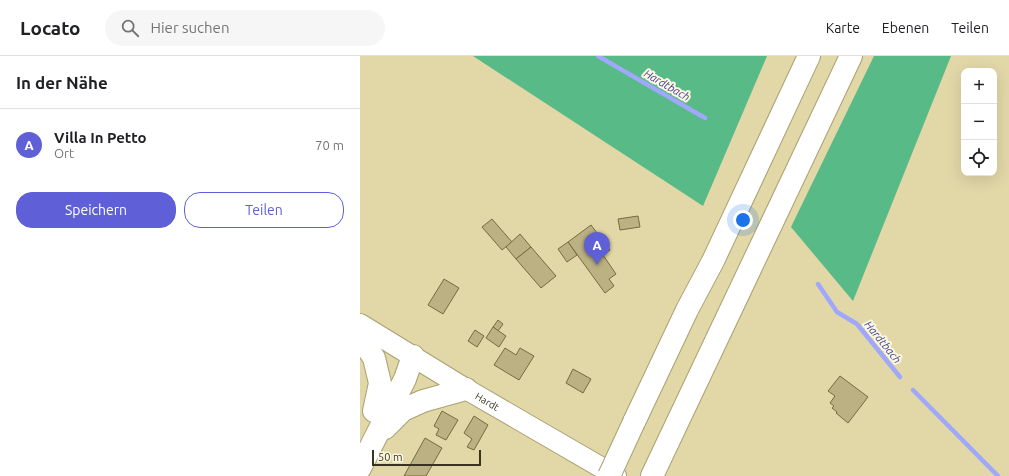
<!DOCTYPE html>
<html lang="de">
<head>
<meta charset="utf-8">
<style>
  body { margin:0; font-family:Ubuntu,sans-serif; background:#f6f6f6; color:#202124 }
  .controls { position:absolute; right:12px; top:12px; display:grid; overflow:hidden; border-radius:8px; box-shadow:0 4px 16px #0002 }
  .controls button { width:36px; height:36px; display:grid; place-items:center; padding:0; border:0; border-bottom:1px solid #e0e0e0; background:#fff; color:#202124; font:20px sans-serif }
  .scale { position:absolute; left:12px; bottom:10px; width:109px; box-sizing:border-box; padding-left:4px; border:2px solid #373320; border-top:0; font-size:11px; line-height:14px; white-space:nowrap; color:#373320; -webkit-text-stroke:3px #fcf8df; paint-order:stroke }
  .you { position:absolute; left:383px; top:164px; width:14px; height:14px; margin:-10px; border:3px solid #fff; border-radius:50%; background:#1a73e8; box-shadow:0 0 0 6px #1a73e833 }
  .badge { display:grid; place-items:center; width:26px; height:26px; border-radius:50%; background:#5f60d8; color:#fff; font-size:13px; font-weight:700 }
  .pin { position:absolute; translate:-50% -33px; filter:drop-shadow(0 1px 2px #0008) }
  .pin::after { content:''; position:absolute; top:21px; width:14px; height:12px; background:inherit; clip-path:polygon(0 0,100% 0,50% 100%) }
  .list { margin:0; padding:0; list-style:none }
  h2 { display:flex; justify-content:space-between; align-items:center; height:52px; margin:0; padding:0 16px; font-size:17px }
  h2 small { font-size:13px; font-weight:400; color:#757577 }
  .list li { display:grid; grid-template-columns:26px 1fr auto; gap:12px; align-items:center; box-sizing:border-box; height:72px; padding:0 16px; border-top:1px solid #e0e0e0 }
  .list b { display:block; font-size:15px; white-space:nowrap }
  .list p { margin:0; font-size:13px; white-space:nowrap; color:#757577 }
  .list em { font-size:13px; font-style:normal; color:#757577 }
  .actions { display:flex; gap:8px; padding:12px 16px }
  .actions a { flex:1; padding:9px 0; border:1px solid #5f60d8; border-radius:16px; text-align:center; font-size:14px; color:#5f60d8 }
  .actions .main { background:#5f60d8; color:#fff }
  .icon { flex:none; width:22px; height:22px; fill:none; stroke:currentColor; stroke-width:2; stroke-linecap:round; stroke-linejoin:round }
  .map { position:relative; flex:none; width:649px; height:420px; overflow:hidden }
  header { display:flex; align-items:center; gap:24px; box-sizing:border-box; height:56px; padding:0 20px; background:#fff; border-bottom:1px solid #e0e0e0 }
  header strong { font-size:19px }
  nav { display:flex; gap:22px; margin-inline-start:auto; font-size:14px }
  .search { width:280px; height:36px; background:#f6f6f6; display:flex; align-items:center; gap:10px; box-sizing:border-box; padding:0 14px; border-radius:22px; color:#757577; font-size:15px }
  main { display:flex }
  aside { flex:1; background:#fff }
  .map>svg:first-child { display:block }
  .forest { fill:#58ba87 }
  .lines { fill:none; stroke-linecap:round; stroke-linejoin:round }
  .stream { stroke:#9fa8fb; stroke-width:4.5 }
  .building { fill:#bbb182; stroke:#756c3f }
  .primary-casing { stroke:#a9a071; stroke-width:22 }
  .motorway-casing { stroke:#a9a071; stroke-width:24 }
  .primary { stroke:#fff; stroke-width:20 }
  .motorway { stroke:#fff; stroke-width:22 }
  .motorway-bridge-casing { stroke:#a9a071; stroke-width:24; stroke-linecap:butt }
  .motorway-bridge { stroke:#fff; stroke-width:22 }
  .labels { text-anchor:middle; stroke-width:4; stroke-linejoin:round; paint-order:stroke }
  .street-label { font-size:10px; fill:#373320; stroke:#fcf8df }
  .water-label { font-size:11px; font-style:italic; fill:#403f9d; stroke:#fcf8df }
</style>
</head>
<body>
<header>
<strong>Locato</strong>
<div class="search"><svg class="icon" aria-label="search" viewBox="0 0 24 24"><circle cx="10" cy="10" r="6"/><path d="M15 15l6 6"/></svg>Hier suchen</div>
<nav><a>Karte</a><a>Ebenen</a><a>Teilen</a></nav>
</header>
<main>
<aside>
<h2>In der Nähe<small></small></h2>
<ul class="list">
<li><span class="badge">A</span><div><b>Villa In Petto</b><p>Ort</p></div><em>70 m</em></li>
</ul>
<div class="actions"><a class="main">Speichern</a><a>Teilen</a></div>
</aside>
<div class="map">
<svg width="649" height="420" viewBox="0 0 649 420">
  <rect width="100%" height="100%" fill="#e1d7a7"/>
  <g class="forest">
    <path d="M113 0H407L343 150Z"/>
    <path d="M514 0H591L493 245 431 171Z"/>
  </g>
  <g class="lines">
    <g class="stream">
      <path d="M238 0 345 62"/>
      <path d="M458 228 477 256 497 268 540 321"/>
      <path d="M553 334 638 420"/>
    </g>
  </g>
  <g class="building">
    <path d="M278 160 280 171 260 174 258 163Z"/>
    <path d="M132 163 152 186 142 194 122 171Z"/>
    <path d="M231 169 250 194 243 199 256 218 249 223 254 230 245 237 208 186Z"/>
    <path d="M160 178 171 191 156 203 146 191Z"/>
    <path d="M208 186 217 199 207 206 198 193Z"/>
    <path d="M171 191 196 220 181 232 156 203Z"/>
    <path d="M84 223 99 232 83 258 68 249Z"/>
    <path d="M138 264 143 268 138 275 133 271Z"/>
    <path d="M133 271 146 280 139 291 126 282Z"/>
    <path d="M115 274 124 280 117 291 108 285Z"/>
    <path d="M145 292 156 299 160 292 174 300 159 324 134 309Z"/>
    <path d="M213 313 231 323 223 337 206 327Z"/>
    <path d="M480 320 508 341 488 367 476 357 477 356 472 352 474 350 470 347 475 340 468 335Z"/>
    <path d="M82 355 98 364 86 384 76 379 79 373 74 370Z"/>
    <path d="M114 360 128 369 114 394 107 391 112 383 104 377Z"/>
    <path d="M65 382 82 392 66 420H44Z"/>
  </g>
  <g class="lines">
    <defs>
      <g id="primary">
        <path id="s1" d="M0 268 106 333 256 420"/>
      </g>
      <g id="motorway">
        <path d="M0 281 14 302 20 327 14 355"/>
        <path d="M274 366 327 254 353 205 449 0"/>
        <path d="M25 372 43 354 63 345 106 333"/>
        <path d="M0 412 45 323 53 300"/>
        <path d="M292 420 491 0"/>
      </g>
    </defs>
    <use href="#primary" class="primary-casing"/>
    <use href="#motorway" class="motorway-casing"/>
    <use href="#primary" class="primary"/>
    <use href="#motorway" class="motorway"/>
    <defs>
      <path id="motorway-bridge" d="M249 420 274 366"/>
    </defs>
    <use href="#motorway-bridge" class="motorway-bridge-casing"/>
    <use href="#motorway-bridge" class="motorway-bridge"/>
  </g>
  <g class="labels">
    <g class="street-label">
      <text dy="4" stroke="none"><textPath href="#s1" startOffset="149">Hardt</textPath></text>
    </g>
    <g class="water-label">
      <text transform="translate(307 29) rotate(30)" y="4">Hardtbach</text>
      <text transform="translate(523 286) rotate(51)" y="4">Hardtbach</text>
    </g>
  </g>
</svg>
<div class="controls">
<button>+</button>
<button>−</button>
<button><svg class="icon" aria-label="locate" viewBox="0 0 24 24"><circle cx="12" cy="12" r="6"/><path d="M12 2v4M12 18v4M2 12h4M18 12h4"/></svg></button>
</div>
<div class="scale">50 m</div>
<div class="you"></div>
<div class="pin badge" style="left:237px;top:209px">A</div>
</div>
</main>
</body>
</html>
